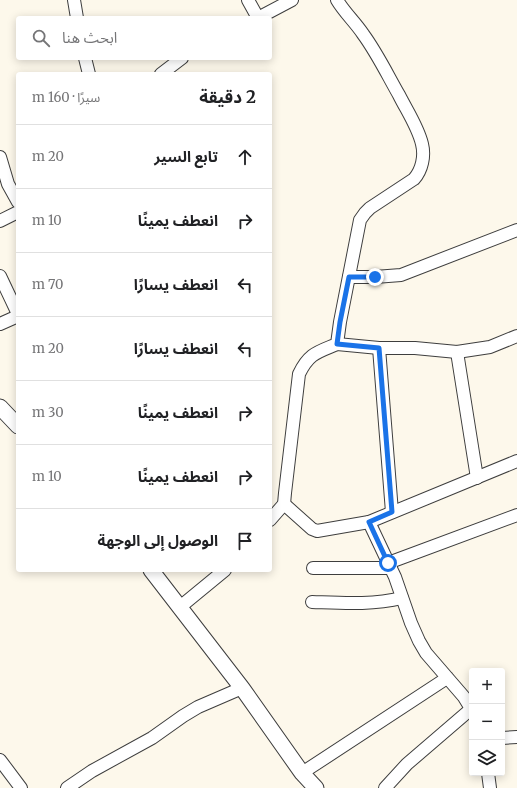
<!DOCTYPE html>
<html lang="ar">
<head>
<meta charset="utf-8">
<style>
  body { margin:0; font-family:Merriweather,"Noto Sans Arabic",serif; background:#f6f6f6; color:#202124; direction:rtl }
  .controls { position:absolute; right:12px; bottom:12px; display:grid; overflow:hidden; border-radius:4px; box-shadow:0 2px 10px #0003 }
  .controls button { width:36px; height:36px; display:grid; place-items:center; padding:0; border:0; border-bottom:1px solid #e0e0e0; background:#fff; color:#202124; font:20px sans-serif }
  .stop { position:absolute; width:12px; height:12px; margin:-9px; border:3px solid #1a73e8; border-radius:50%; background:#fff }
  .stop.end { background:#1a73e8; border-color:#fff; box-shadow:0 1px 4px #0008 }
  .list { margin:0; padding:0; list-style:none }
  h2 { display:flex; justify-content:space-between; align-items:center; height:52px; margin:0; padding:0 16px; font-size:17px }
  h2 small { font-size:13px; font-weight:400; color:#757577 }
  .list li { display:grid; grid-template-columns:26px 1fr auto; gap:12px; align-items:center; box-sizing:border-box; height:64px; padding:0 16px; border-top:1px solid #e0e0e0 }
  .list b { display:block; font-size:15px; white-space:nowrap }
  .list em { font-size:13px; font-style:normal; color:#757577 }
  .icon { flex:none; width:22px; height:22px; fill:none; stroke:currentColor; stroke-width:2; stroke-linecap:round; stroke-linejoin:round }
  .map { position:relative; flex:none; width:517px; height:788px; overflow:hidden; direction:ltr }
  .search { position:absolute; background:#fff; box-shadow:0 2px 10px #0003; left:16px; top:16px; width:256px; height:44px; display:flex; align-items:center; gap:10px; box-sizing:border-box; padding:0 14px; border-radius:4px; color:#757577; font-size:15px }
  .panel { position:absolute; background:#fff; box-shadow:0 2px 10px #0003; left:16px; top:72px; width:256px; height:500px; border-radius:4px; direction:rtl }
  .map>svg:first-child { display:block }
  .lines { fill:none; stroke-linecap:round; stroke-linejoin:round }
  .minor-casing { stroke:#3e3e3e; stroke-width:14 }
  .tertiary-casing { stroke:#3e3e3e; stroke-width:17 }
  .minor { stroke:#fff; stroke-width:12 }
  .tertiary { stroke:#fff; stroke-width:15 }
  .route { stroke:#1a73e8; stroke-width:5 }
</style>
</head>
<body>
<div class="map">
<svg width="517" height="788" viewBox="0 0 517 788">
  <rect width="100%" height="100%" fill="#fdf8eb"/>
  <g class="lines">
    <defs>
      <g id="minor">
        <path d="M74 0 77 18"/>
        <path d="M248 0 258 18"/>
        <path d="M258 18 292 0"/>
        <path d="M85 58 89 74"/>
        <path d="M161 74 182 58"/>
        <path d="M0 157 8 184 18 202"/>
        <path d="M0 221 18 212"/>
        <path d="M0 276 18 314"/>
        <path d="M349 277H375L401 275 517 230"/>
        <path d="M0 324 18 316"/>
        <path d="M337 344 379 348H415L457 352 490 347 517 336"/>
        <path d="M379 348 392 512"/>
        <path d="M457 352 477 478"/>
        <path d="M284 504 312 529 317 531 369 522 517 461"/>
        <path d="M270 520 284 504 285 493 299 374C309 353 318 352 337 344L340 322 360 220 365 213 370 208 414 179C422 170 425 156 422 144 418 127 407 111 399 95 387 74 377 53 363 34 355 22 344 12 337 0"/>
        <path d="M369 522 395 577 411 623 419 641 426 653 464 697 472 710"/>
        <path d="M388 563 517 515"/>
        <path d="M313 568H391"/>
        <path d="M312 602C343 603 372 605 402 598"/>
        <path d="M180 607 225 570"/>
        <path d="M502 738 517 737"/>
        <path d="M0 760 21 788"/>
        <path d="M302 773 447 678"/>
        <path d="M488 773 490 788"/>
        <path d="M67 788 92 771 152 738 183 716 198 707 242 688"/>
        <path d="M385 788 407 764 471 709"/>
      </g>
      <g id="tertiary">
        <path d="M0 407 18 426"/>
        <path d="M151 570 242 688 302 773 316 788"/>
      </g>
    </defs>
    <use href="#minor" class="minor-casing"/>
    <use href="#tertiary" class="tertiary-casing"/>
    <use href="#minor" class="minor"/>
    <use href="#tertiary" class="tertiary"/>
  </g>
  <g class="lines">
    <path class="route" d="M375 277H349L340 322 337 344 379 348 392 512 369 522 388 563"/>
  </g>
</svg>
<div class="controls">
<button>+</button>
<button>−</button>
<button><svg class="icon" aria-label="layers" viewBox="0 0 24 24"><path d="M12 4l9 5-9 5-9-5zM3 14l9 5 9-5"/></svg></button>
</div>
<div class="stop" style="left:388px;top:563px"></div>
<div class="stop end" style="left:375px;top:277px"></div>
<div class="search"><svg class="icon" aria-label="search" viewBox="0 0 24 24"><circle cx="10" cy="10" r="6"/><path d="M15 15l6 6"/></svg>ابحث هنا</div>
<section class="panel">
<h2>2 دقيقة<small>سيرًا · 160 m</small></h2>
<ul class="list">
<li><svg class="icon" aria-label="ahead" viewBox="0 0 24 24"><path d="M12 20V5M6 11l6-6 6 6"/></svg><div><b>تابع السير</b></div><em>20 m</em></li>
<li><svg class="icon" aria-label="right" viewBox="0 0 24 24"><path d="M7 20v-9h11M14 6l5 5-5 5"/></svg><div><b>انعطف يمينًا</b></div><em>10 m</em></li>
<li><svg class="icon" aria-label="left" viewBox="0 0 24 24"><path d="M17 20v-9H6M10 6l-5 5 5 5"/></svg><div><b>انعطف يسارًا</b></div><em>70 m</em></li>
<li><svg class="icon" aria-label="left" viewBox="0 0 24 24"><path d="M17 20v-9H6M10 6l-5 5 5 5"/></svg><div><b>انعطف يسارًا</b></div><em>20 m</em></li>
<li><svg class="icon" aria-label="right" viewBox="0 0 24 24"><path d="M7 20v-9h11M14 6l5 5-5 5"/></svg><div><b>انعطف يمينًا</b></div><em>30 m</em></li>
<li><svg class="icon" aria-label="right" viewBox="0 0 24 24"><path d="M7 20v-9h11M14 6l5 5-5 5"/></svg><div><b>انعطف يمينًا</b></div><em>10 m</em></li>
<li><svg class="icon" aria-label="arrive" viewBox="0 0 24 24"><path d="M6 21V4h12l-3 4 3 4H6"/></svg><div><b>الوصول إلى الوجهة</b></div></li>
</ul>
</section>
</div>
</body>
</html>
